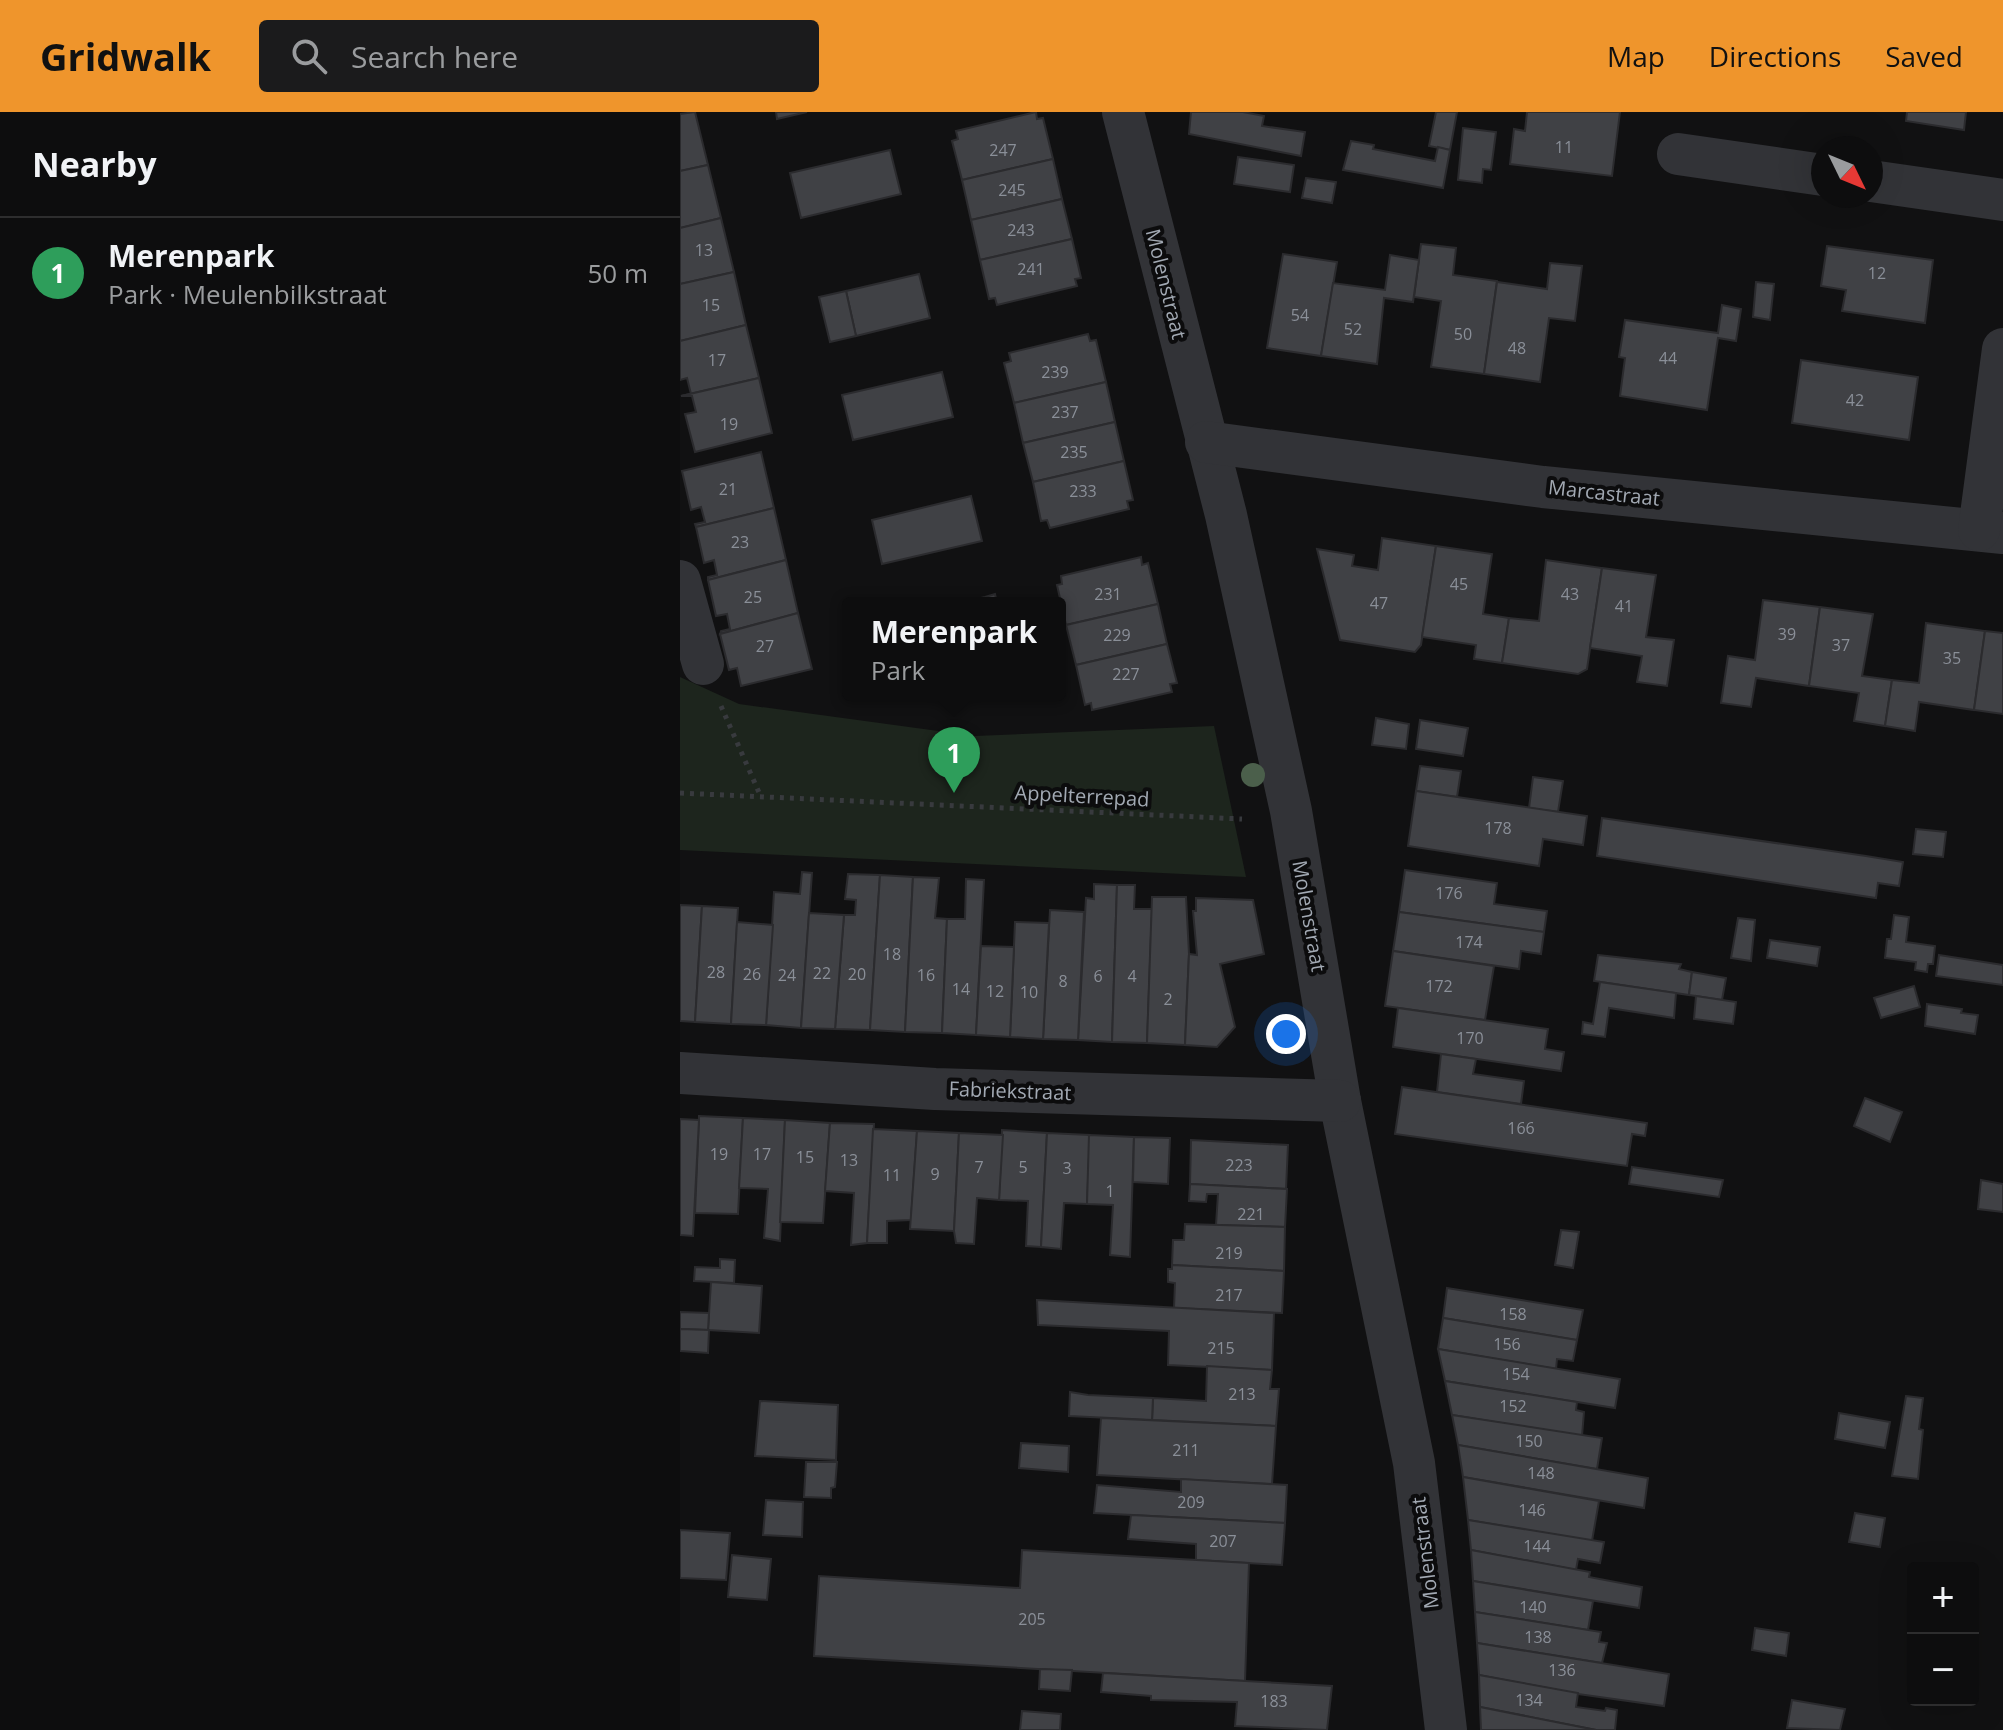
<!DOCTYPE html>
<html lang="en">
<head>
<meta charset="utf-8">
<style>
  body { margin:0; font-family:"Open Sans",sans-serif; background:#1b1b1c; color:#f1f3f6 }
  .controls { position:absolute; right:24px; bottom:24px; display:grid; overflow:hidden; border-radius:8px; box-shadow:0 8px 32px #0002 }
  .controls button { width:72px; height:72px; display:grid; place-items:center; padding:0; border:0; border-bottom:2px solid #2d2d2e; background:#0d0d0e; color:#f1f3f6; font:40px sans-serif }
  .compass { position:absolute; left:1131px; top:24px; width:72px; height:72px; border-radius:50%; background:#0d0d0e; box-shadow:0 8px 32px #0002; rotate:133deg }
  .you { position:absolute; left:606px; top:922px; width:28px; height:28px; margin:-20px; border:6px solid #fff; border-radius:50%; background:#1a73e8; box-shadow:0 0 0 12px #1a73e833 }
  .badge { display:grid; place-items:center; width:52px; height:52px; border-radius:50%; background:#ef952c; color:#fff; font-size:26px; font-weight:700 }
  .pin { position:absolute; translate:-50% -66px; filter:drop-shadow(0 2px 4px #0008) }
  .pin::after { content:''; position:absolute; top:42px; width:28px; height:24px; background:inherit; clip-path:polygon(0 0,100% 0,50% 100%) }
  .popup { position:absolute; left:162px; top:485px; width:224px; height:104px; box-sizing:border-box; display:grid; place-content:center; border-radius:8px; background:#0d0d0e; filter:drop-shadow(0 2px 6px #0005); font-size:26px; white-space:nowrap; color:#9a9c9e }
  .popup b { font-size:30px; color:#f1f3f6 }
  .popup::after { content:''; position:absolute; left:50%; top:100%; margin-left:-16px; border:16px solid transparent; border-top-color:#0d0d0e }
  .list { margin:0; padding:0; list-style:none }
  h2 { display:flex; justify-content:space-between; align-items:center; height:104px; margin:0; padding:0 32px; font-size:34px }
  h2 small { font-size:26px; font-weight:400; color:#9a9c9e }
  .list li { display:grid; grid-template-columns:52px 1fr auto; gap:24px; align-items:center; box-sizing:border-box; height:112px; padding:0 32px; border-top:2px solid #2d2d2e }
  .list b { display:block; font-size:30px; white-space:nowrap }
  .list p { margin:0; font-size:26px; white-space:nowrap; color:#9a9c9e }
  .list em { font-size:26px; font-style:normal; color:#9a9c9e }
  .icon { flex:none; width:44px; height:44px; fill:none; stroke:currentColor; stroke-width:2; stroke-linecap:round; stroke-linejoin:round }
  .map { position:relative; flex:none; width:1323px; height:1618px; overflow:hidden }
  header { display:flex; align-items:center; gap:48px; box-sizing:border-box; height:112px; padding:0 40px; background:#ef952c; color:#111 }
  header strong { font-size:38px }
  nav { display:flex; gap:44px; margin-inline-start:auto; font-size:28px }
  .search { width:560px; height:72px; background:#1b1b1c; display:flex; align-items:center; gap:20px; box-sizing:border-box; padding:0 28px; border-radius:8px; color:#9a9c9e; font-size:30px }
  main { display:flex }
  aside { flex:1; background:#0d0d0e }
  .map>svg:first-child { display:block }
  .green { fill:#1d251d }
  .building { fill:#404145; stroke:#2b2b2e; stroke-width:2 }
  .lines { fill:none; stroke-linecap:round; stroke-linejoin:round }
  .path { stroke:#383a3e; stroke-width:5; stroke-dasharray:4 6; stroke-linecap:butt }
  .minor { stroke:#323337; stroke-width:42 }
  .tree { fill:#4b5f4b }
  .labels { text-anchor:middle; stroke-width:8; stroke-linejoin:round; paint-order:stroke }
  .number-label { font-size:16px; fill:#8a8f98 }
  .street-label { font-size:20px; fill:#a2a9b3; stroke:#0c0c0d }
</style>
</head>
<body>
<header>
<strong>Gridwalk</strong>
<div class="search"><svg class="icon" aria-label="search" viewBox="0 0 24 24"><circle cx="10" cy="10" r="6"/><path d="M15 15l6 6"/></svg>Search here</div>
<nav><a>Map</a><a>Directions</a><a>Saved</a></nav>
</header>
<main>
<aside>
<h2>Nearby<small></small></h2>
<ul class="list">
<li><span class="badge" style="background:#2e9e5b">1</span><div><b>Merenpark</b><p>Park · Meulenbilkstraat</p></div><em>50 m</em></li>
</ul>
</aside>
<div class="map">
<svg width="1323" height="1618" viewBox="0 0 1323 1618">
  <rect width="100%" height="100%" fill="#111112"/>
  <path class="green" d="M0 565 59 592 295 624 534 614 566 765 0 738Z"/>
  <g class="building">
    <path d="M15 0 28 53 0 59V2Z"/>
    <path d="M96 0H127L97 7Z"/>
    <path d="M356 0 357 7 363 6 373 47 282 68 272 29 278 27 276 19Z"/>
    <path d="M511 0H563L584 4 582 14 625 20 621 44 509 22Z"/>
    <path d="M756 0H777L770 38 749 34Z"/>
    <path d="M847 0H940L932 64 830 52 834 17 845 19Z"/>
    <path d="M1227 0H1286L1284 18 1226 9Z"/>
    <path d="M783 16 816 20 811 58 803 57 802 71 778 68Z"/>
    <path d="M671 29 694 33 693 37 755 49 758 35 770 38 763 76 663 58Z"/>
    <path d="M210 38 221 82 121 106 110 61Z"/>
    <path d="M558 45 614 53 610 80 554 72Z"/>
    <path d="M373 47 382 87 291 108 282 68Z"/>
    <path d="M28 53 41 106 0 116V59Z"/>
    <path d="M626 66 656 70 652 91 622 86Z"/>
    <path d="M382 87 392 127 300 148 291 108Z"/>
    <path d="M41 106 54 160 0 172V116Z"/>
    <path d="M392 127 401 166 395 167 397 174 317 193 315 186 309 187 300 148Z"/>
    <path d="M741 132 776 136 773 163 817 169 804 262 751 255 761 189 734 185Z"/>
    <path d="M1147 134 1253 148 1245 211 1162 199 1166 178 1141 174Z"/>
    <path d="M603 142 657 150 641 244 587 236Z"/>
    <path d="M710 143 739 148 733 190 704 186 697 252 641 244 653 171 705 178Z"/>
    <path d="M870 151 902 154 895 209 869 206 860 270 804 262 817 170 867 177Z"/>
    <path d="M54 160 66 213 0 229V172Z"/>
    <path d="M239 162 250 206 176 224 166 179Z"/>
    <path d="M1076 170 1094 172 1090 208 1073 205Z"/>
    <path d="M166 179 176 224 150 230 139 185Z"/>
    <path d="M1042 193 1061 197 1056 229 1038 226 1027 298 940 284 945 246 939 245 945 208 1038 221Z"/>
    <path d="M66 213 79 266 1 284 11 282 7 266 0 268V229Z"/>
    <path d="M408 222 410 229 416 228 426 270 334 291 324 251 331 249 329 241Z"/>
    <path d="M1121 248 1238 265 1229 328 1112 311Z"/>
    <path d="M262 260 273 305 173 328 162 283Z"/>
    <path d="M79 266 92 321 15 340 5 302 16 300 12 284H1Z"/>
    <path d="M426 270 435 310 343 331 334 291Z"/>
    <path d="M435 310 444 349 353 370 343 331Z"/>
    <path d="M81 340 94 396 16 415 15 412 25 410 21 395 11 398 2 359Z"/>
    <path d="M444 349 453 388 447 389 449 397 370 416 367 408 361 409 353 370Z"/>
    <path d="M291 384 302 429 202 452 192 408Z"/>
    <path d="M94 396 106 448 28 468V465L37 463 34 448 24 451 16 415Z"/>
    <path d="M702 426 756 434 741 533 735 540 660 528 637 437 674 443 672 454 698 458Z"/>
    <path d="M756 434 812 442 803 502 829 506 822 551 794 547 796 533 742 525Z"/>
    <path d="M461 445 462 453 468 451 478 492 386 513 377 473 382 472 381 464Z"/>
    <path d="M106 448 118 501 40 522 41 519 50 517 47 502 36 504 28 468Z"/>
    <path d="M866 448 922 456 907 557 898 562 822 551 829 506 859 509Z"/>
    <path d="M922 456 976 463 966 525 994 528 987 574 957 570 962 544 910 536Z"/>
    <path d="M315 482 317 491H280L305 485Z"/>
    <path d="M1083 488 1140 495 1129 574 1076 566 1071 595 1041 591 1048 544 1075 548Z"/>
    <path d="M478 492 487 532 396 553 386 513Z"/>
    <path d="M1140 495 1193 502 1182 564 1212 568 1205 614 1174 609 1179 581 1129 574Z"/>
    <path d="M118 501 132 557 61 574 57 556 49 558 40 522Z"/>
    <path d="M1246 511 1305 519 1294 598 1239 590 1235 619 1205 614 1212 568 1239 571Z"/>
    <path d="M1305 519 1323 521V602L1294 598Z"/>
    <path d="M487 532 497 571 490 572 492 580 412 598 411 591 405 593 396 553Z"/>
    <path d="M696 606 729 612 726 637 692 633Z"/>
    <path d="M740 608 788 616 783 644 736 637Z"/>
    <path d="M740 654 781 659 777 685 736 679Z"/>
    <path d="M853 665 883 669 878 700 849 696Z"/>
    <path d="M736 679 907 704 903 733 863 727 859 754 728 734Z"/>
    <path d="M922 706 1186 744 1223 750 1219 774 1198 771 1196 786 917 744Z"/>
    <path d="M1236 717 1266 720 1263 745 1233 742Z"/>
    <path d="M725 758 817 771 814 792 867 799 864 820 719 800Z"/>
    <path d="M122 760 132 761 121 916 86 913 94 780 120 782Z"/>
    <path d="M168 762 200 763 190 918 155 917 164 803H175L176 788 165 787Z"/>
    <path d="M200 763 233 765 225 920 190 918Z"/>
    <path d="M233 765 259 766 255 806 267 807 262 921 225 920Z"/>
    <path d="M286 767 304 768 296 923 262 921 267 807H285Z"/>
    <path d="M414 772 437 773 432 930 398 928 406 786 414 787Z"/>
    <path d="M437 773H455L454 797H472L467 931 432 930Z"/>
    <path d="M472 785H506L509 842 505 933 467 931Z"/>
    <path d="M516 786 573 788 584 842 540 852 555 915 537 935 505 933 509 842 517 843 513 799H516Z"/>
    <path d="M0 793 22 794 15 910 0 909Z"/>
    <path d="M22 794 58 796 51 912 15 910Z"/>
    <path d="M370 798 404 800 398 928 363 927Z"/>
    <path d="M719 800 864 820 861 842 841 839 839 857 713 839Z"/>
    <path d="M129 801 164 803 155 917 121 916Z"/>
    <path d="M1214 803 1229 805 1226 830 1255 834 1253 852H1248L1247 860 1235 858 1236 850 1205 846 1207 827H1211Z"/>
    <path d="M1058 806 1075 808 1071 849 1051 846Z"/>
    <path d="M57 810 93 813 86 913 51 912Z"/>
    <path d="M335 810 369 811 363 927 330 925Z"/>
    <path d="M1090 828 1140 835 1137 854 1087 846Z"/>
    <path d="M301 834 334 835 330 925 296 923Z"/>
    <path d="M713 839 814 854 805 908 705 894Z"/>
    <path d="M918 843 1001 852 999 857 1012 860 1009 883 914 869Z"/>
    <path d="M1259 843 1323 853V873L1256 864Z"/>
    <path d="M1012 860 1046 866 1042 888 1009 883Z"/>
    <path d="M920 870 996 881 994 906 929 896 925 925 902 922 903 910 913 912Z"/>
    <path d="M1234 874 1240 895 1201 906 1194 886Z"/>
    <path d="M1016 884 1056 890 1053 912 1014 907Z"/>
    <path d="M1247 892 1282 897 1281 901 1298 903 1295 922 1245 914Z"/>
    <path d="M718 896 868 917 865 937 884 940 881 959 713 935Z"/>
    <path d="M761 942 796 947 793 962 844 969 841 992 757 980Z"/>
    <path d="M722 975 967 1011 965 1024 952 1022 947 1054 715 1022Z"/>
    <path d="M1185 986 1222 1000 1210 1030 1174 1014Z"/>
    <path d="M19 1004 63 1006 58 1102 15 1101Z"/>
    <path d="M63 1006 105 1008 100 1129 84 1126 88 1077 59 1076Z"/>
    <path d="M0 1007 19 1008 13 1124 0 1123Z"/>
    <path d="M105 1008 150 1011 143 1111 100 1110Z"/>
    <path d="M150 1011 194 1012 187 1131 171 1133 174 1081 145 1079Z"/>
    <path d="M193 1017 237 1019 231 1108 207 1109V1131H187Z"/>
    <path d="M322 1018 367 1021 361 1135 346 1134 348 1089 319 1088Z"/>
    <path d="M237 1019 279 1021 274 1119 230 1117Z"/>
    <path d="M279 1021 323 1023 319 1088 297 1086 294 1132 276 1131 274 1119Z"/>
    <path d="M367 1021 410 1023 407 1092 384 1091 381 1137 361 1135Z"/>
    <path d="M409 1023 454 1025 450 1145 430 1143 433 1093 407 1092Z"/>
    <path d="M454 1025 490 1026 488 1072 453 1070Z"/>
    <path d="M511 1028 608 1033 606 1077 510 1072Z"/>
    <path d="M952 1055 1043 1068 1039 1085 949 1072Z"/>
    <path d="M1301 1068 1323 1072V1100L1298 1097Z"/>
    <path d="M510 1072 607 1077 605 1115 536 1113 538 1082H527L526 1090 509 1089Z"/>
    <path d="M505 1112 605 1115 604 1159 492 1153 493 1128H504Z"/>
    <path d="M881 1118 899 1120 893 1156 875 1153Z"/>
    <path d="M40 1147 55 1148 54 1171 14 1169 15 1155 40 1156Z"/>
    <path d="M492 1153 604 1159 602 1201 494 1196 495 1171 488 1170V1157H492Z"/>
    <path d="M31 1170 82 1174 79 1221 28 1218Z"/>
    <path d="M767 1176 903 1198 897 1228 763 1206Z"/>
    <path d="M357 1188 594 1201 592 1258 488 1253 489 1219 358 1213Z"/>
    <path d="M0 1200 29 1201 28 1218 0 1217Z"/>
    <path d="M763 1206 897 1228 893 1249 877 1247 876 1257 758 1237Z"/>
    <path d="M0 1217 29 1218 28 1241 0 1239Z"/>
    <path d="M758 1237 940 1267 935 1296 765 1269Z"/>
    <path d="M527 1254 592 1258 590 1277H599L596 1314 472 1308 473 1286 526 1289Z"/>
    <path d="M765 1269 897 1290 896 1298 904 1300 902 1324 772 1303Z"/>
    <path d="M390 1280 408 1283 473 1286 472 1308 389 1304Z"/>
    <path d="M1226 1284 1243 1286 1239 1317 1243 1318 1238 1367 1212 1364Z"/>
    <path d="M80 1289 158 1293 156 1348 75 1344Z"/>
    <path d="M1159 1301 1210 1310 1205 1336 1155 1327Z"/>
    <path d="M772 1303 922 1326 917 1357 778 1333Z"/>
    <path d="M421 1306 596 1314 592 1372 417 1363Z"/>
    <path d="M341 1331 389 1334 388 1360 339 1356Z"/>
    <path d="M778 1333 968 1366 964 1396 783 1365Z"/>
    <path d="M126 1350H157L155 1375 151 1376V1386L124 1385Z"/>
    <path d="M783 1365 919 1389 912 1429 788 1408Z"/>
    <path d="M501 1367 607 1373 605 1411 414 1401 417 1373 501 1380Z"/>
    <path d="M86 1388 123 1390 122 1425 83 1423Z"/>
    <path d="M1175 1401 1205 1406 1200 1435 1169 1430Z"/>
    <path d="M451 1403 605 1411 602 1453 516 1448V1432L448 1427Z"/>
    <path d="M788 1408 924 1430 920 1451 898 1447 896 1458 791 1438Z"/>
    <path d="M0 1418 50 1421 46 1468 0 1466Z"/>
    <path d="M342 1438 569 1451 565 1569 134 1544 139 1464 340 1476Z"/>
    <path d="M791 1438 910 1460 909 1465 962 1475 959 1496 793 1469Z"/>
    <path d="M52 1443 91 1447 87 1488 48 1485Z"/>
    <path d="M793 1469 913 1489 908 1518 795 1500Z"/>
    <path d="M795 1500 921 1520 919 1530 927 1531 922 1551 797 1531Z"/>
    <path d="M1075 1516 1109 1521 1106 1544 1072 1538Z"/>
    <path d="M797 1531 989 1562 984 1594 898 1582 799 1563Z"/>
    <path d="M360 1557 392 1558 390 1579 359 1577Z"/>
    <path d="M423 1561 652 1574 647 1618 555 1614 557 1590 471 1588V1584L421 1580Z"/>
    <path d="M799 1563 898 1581 896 1595 925 1599 926 1596 937 1598 935 1618H916L800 1595Z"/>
    <path d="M1112 1588 1165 1597 1160 1618 1107 1616Z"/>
    <path d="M800 1595 916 1618H801Z"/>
    <path d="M342 1599 381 1602 380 1618H340Z"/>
  </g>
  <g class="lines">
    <g class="path">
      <path d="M41 594 81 685"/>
      <path d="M0 681 562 707"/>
    </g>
    <g class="minor">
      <path d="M443 0 546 403 611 699 660 989 734 1351 766 1618"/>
      <path d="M998 42 1143 63"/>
      <path d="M1191 69 1323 88"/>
      <path d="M526 330 863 375 1323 421"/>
      <path d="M1299 418 1323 237"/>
      <path d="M0 469 23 552"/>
      <path d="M0 961 255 977 660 989"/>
    </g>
  </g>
  <circle class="tree" cx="573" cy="663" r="12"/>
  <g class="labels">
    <g class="number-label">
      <text x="884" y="41">11</text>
      <text x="323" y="44">247</text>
      <text x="332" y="84">245</text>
      <text x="341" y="124">243</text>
      <text x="24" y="144">13</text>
      <text x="351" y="163">241</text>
      <text x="1197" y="167">12</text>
      <text x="31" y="199">15</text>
      <text x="620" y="209">54</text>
      <text x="673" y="223">52</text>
      <text x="783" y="228">50</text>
      <text x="837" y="242">48</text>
      <text x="988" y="252">44</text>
      <text x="37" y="254">17</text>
      <text x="375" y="266">239</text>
      <text x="1175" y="294">42</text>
      <text x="385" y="306">237</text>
      <text x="49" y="318">19</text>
      <text x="394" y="346">235</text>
      <text x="48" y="383">21</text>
      <text x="403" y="385">233</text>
      <text x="60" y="436">23</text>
      <text x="779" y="478">45</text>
      <text x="428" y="488">231</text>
      <text x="890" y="488">43</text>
      <text x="73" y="491">25</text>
      <text x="699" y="497">47</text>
      <text x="944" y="500">41</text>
      <text x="1107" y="528">39</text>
      <text x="437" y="529">229</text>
      <text x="1161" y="539">37</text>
      <text x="85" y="540">27</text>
      <text x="1272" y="552">35</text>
      <text x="446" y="568">227</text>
      <text x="818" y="722">178</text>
      <text x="769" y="787">176</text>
      <text x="789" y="836">174</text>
      <text x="212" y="848">18</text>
      <text x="36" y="866">28</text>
      <text x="142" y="867">22</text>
      <text x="72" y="868">26</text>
      <text x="177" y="868">20</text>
      <text x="107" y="869">24</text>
      <text x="246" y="869">16</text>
      <text x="418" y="870">6</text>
      <text x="452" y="870">4</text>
      <text x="383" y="875">8</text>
      <text x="759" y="880">172</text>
      <text x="281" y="883">14</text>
      <text x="315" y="885">12</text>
      <text x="349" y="886">10</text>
      <text x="488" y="893">2</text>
      <text x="790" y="932">170</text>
      <text x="841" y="1022">166</text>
      <text x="39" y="1048">19</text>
      <text x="82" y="1048">17</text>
      <text x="125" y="1051">15</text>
      <text x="169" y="1054">13</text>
      <text x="559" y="1059">223</text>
      <text x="299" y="1061">7</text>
      <text x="343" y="1061">5</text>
      <text x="387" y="1062">3</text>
      <text x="255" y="1068">9</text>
      <text x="212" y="1069">11</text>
      <text x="430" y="1085">1</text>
      <text x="571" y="1108">221</text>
      <text x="549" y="1147">219</text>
      <text x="549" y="1189">217</text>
      <text x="833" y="1208">158</text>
      <text x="827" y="1238">156</text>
      <text x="541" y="1242">215</text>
      <text x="836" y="1268">154</text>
      <text x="562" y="1288">213</text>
      <text x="833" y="1300">152</text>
      <text x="849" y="1335">150</text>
      <text x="506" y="1344">211</text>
      <text x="861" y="1367">148</text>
      <text x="511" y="1396">209</text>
      <text x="852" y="1404">146</text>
      <text x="543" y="1435">207</text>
      <text x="857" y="1440">144</text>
      <text x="853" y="1501">140</text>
      <text x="352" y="1513">205</text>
      <text x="858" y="1531">138</text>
      <text x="882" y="1564">136</text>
      <text x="849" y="1594">134</text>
      <text x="594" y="1595">183</text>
    </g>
    <g class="street-label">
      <text transform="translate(486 172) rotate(76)" y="7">Molenstraat</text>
      <text transform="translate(924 381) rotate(6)" y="7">Marcastraat</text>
      <text transform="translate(402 684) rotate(3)" y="7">Appelterrepad</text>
      <text transform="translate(629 804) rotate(80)" y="7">Molenstraat</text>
      <text transform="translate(330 979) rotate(2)" y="7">Fabriekstraat</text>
      <text transform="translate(745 1441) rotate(-97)" y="7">Molenstraat</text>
    </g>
  </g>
</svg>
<div class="controls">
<button>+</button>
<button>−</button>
</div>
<svg class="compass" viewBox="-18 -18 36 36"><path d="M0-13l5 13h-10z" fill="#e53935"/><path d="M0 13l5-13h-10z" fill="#9a9c9e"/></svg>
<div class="you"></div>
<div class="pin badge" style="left:274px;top:681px;background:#2e9e5b">1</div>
<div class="popup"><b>Merenpark</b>Park</div>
</div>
</main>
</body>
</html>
